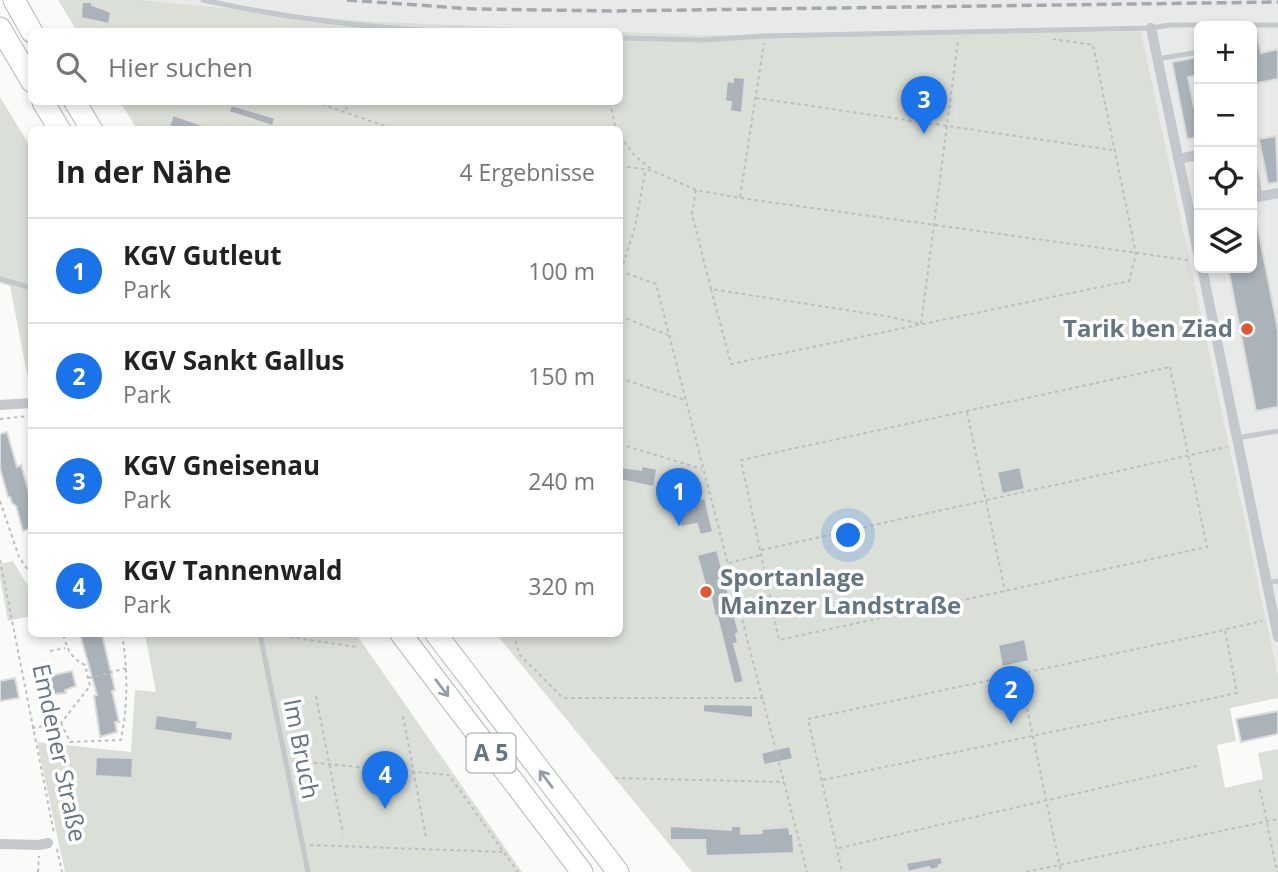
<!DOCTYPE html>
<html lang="de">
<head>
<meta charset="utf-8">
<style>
  body { margin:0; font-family:"Open Sans",sans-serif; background:#f6f6f6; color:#222 }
  .controls { position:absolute; right:21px; top:21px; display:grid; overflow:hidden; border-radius:10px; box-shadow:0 4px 10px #0003 }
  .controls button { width:63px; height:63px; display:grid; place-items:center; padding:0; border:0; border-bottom:2px solid #e0e0e0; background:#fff; color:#222; font:35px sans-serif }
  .you { position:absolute; left:849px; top:536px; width:24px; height:24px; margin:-18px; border:5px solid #fff; border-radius:50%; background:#1a73e8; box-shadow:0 0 0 10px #1a73e833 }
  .badge { display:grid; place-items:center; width:46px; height:46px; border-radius:50%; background:#1a73e8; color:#fff; font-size:23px; font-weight:700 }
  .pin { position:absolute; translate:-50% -58px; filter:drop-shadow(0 2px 4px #0008) }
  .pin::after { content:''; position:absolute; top:37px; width:24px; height:21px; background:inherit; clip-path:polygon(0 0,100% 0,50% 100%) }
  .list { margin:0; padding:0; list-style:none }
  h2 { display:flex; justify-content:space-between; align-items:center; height:91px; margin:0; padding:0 28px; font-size:30px }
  h2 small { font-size:23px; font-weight:400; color:#767676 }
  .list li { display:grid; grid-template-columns:46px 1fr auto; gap:21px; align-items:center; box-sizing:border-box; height:105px; padding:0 28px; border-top:2px solid #e0e0e0 }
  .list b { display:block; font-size:26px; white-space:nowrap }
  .list p { margin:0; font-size:23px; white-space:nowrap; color:#767676 }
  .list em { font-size:23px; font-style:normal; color:#767676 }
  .icon { flex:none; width:38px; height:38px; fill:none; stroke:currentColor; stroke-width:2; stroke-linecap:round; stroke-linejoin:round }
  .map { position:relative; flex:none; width:1278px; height:872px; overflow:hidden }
  .search { position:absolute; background:#fff; box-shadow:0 4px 10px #0003; left:28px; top:28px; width:595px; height:77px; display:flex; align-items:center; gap:18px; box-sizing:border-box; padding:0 24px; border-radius:10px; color:#767676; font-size:26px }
  .panel { position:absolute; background:#fff; box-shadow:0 4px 10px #0003; left:28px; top:126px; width:595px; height:511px; border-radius:10px }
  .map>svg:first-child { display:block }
  .built { fill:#e8e9e9; fill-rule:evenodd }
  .green { fill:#dadfd7 }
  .building { fill:#aab3b9; stroke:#dcdcda; stroke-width:2 }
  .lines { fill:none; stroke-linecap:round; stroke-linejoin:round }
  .highway-casing { stroke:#b4b9bd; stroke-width:23 }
  .path { stroke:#bbbfc2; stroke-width:2; stroke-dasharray:3.5 3.5; stroke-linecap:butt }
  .lane { stroke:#c3c8cc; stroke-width:5 }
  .street { stroke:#c3c8cc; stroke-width:10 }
  .highway { stroke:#fff; stroke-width:21 }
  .rail { stroke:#a2aab0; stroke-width:3.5; stroke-dasharray:10 5; stroke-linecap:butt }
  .oneway { stroke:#939fa8 }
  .poi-dot { fill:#e4572e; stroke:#fff; stroke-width:2.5 }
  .labels { text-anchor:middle; stroke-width:7; stroke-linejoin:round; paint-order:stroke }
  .shield { fill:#fff; stroke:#939fa8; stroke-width:2 }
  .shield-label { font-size:23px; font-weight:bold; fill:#657683 }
  .poi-label { font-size:24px; font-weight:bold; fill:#657683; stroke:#fff; text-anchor:end }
  .street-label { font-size:24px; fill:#657683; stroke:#fff }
</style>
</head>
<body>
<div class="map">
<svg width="1278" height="872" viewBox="0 0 1278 872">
  <rect width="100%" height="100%" fill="#fafaf8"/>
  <path class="built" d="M140 0H1278V676L1141 31 703 35 362 21ZM1199 26H1252V268H1199Z"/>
  <g class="green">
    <path d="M58 0H140L362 21 703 35 1141 31 1278 676V698L1230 708 1236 741 1217 745 1225 788 1263 779 1258 753 1278 749V872H692L496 634H620V130L137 129 120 102H620V32L77 31Z"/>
    <path d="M0 97 31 148V394L10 286 0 283Z"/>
    <path d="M13 561 31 591V616L8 621 0 578V564Z"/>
    <path d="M145 634H356L522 872H65L37 742 131 752 135 690 156 692Z"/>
  </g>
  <g class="building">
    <path d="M82 2H92V5L111 12 109 24 81 18Z"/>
    <path d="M1252 30H1256L1261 53 1278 49V79L1252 84Z"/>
    <path d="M1199 57V75L1188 77 1194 107 1199 106V137L1187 139 1172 62Z"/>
    <path d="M733 77 745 78 742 113 730 111 731 102 725 101 727 81 733 82Z"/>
    <path d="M231 105 275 118 273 126 229 112Z"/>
    <path d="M173 115 210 128V130H168Z"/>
    <path d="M1276 136 1278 182 1268 184 1259 139Z"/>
    <path d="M1256 219 1278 330V407L1256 411 1228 268H1252V220Z"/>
    <path d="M7 432 17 467 21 465 32 503V528L23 531 16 506 12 503 10 497H8L0 468V434Z"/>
    <path d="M642 466 657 469 654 487 620 480V467L641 470Z"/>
    <path d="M1020 467 1025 489 1002 494 997 472Z"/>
    <path d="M705 498 713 532 700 535 697 524 680 527 677 512 693 509 691 501Z"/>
    <path d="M717 550 739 633 736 634 738 643 734 644 744 682 734 684 717 616 715 617 709 587 706 588 697 555Z"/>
    <path d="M80 634H102L115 690 112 691 119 722H115L117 732 100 737 94 696 97 695Z"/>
    <path d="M1025 639 1029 661 1002 667 998 645Z"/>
    <path d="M72 671 76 686 65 690 66 693 43 695 40 678Z"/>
    <path d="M15 678 19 698 0 701V681Z"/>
    <path d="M703 704 753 705V718L703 712Z"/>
    <path d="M1278 711V734L1241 742 1236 719Z"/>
    <path d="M156 715 198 721 197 727 233 732 232 741 154 730Z"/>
    <path d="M790 746 793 759 764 765 761 753Z"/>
    <path d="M96 757 133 758 132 778 95 776Z"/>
    <path d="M670 826 731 830V826H741V834L762 833V829L789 827 790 834 793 833 794 853 706 856 705 840H670Z"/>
    <path d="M941 857 943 864 939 865V868L930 870 929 867 908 872 906 863Z"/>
  </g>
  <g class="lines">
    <defs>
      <g id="highway">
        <path d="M14 0 32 32"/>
        <path d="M0 28 32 82"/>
        <path d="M43 102 60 130"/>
        <path d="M75 102 92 130"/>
        <path d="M401 634 582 872"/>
        <path d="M436 634 618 872"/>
      </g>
    </defs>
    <use href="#highway" class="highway-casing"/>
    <g class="path">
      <path d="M756 98 1112 150"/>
      <path d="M315 102 397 130"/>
      <path d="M610 102 616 130"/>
      <path d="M346 110 348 102"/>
      <path d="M620 136 634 155 650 168"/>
      <path d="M620 166 651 170 696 190 740 198 1188 260"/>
      <path d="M696 190 692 214 711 289 891 317 921 324 958 41"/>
      <path d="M740 197 764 43"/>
      <path d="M620 271 656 284 807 872"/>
      <path d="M621 271 635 227 645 172 648 171"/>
      <path d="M711 289 731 364 1129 281 1136 254 1093 45 1053 39"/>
      <path d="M620 316 668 335"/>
      <path d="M1170 367 1207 547 779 640 741 460Z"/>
      <path d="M620 378 685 400"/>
      <path d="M967 412 1005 591"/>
      <path d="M0 419 29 416 32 435"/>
      <path d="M620 444 702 469"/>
      <path d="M0 501 19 557 32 576"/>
      <path d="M761 550 1227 447"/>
      <path d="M0 560 54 833"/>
      <path d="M729 563 761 555"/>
      <path d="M1226 629 1262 621"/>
      <path d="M269 634 357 647"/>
      <path d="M514 634 519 654 563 698H763"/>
      <path d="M50 651 65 648"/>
      <path d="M1020 674 1061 872"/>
      <path d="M89 678 127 668"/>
      <path d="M316 696 343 834"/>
      <path d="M403 716 426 837"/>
      <path d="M61 723 70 742 121 740C128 703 128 670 122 634"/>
      <path d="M32 728 61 723 90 686 85 665C70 658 67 648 63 634"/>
      <path d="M293 761 449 775 518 872"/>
      <path d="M615 778 784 782"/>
      <path d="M823 780 1237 693 1225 630 808 719 842 872"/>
      <path d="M1260 789 1277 872"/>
      <path d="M310 845 504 852"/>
      <path d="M839 848 1201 765"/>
      <path d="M57 849 62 872"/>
      <path d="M38 872 39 856"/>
      <path d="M1026 872 1278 819"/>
    </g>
    <g class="lane">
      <path d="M203 0C285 18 369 28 453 32"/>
      <path d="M620 38 702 40 765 36 1151 28 1170 25H1278"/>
      <path d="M1157 59 1199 52"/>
      <path d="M0 279 32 288"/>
      <path d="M1237 438 1278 431"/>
      <path d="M1267 583 1278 581"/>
      <path d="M260 634 308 872"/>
    </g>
    <g class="street">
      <path d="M1151 28 1199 257"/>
      <path d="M1178 159 1199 155"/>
      <path d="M1252 166 1258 197 1278 193"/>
      <path d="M1202 268 1278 637"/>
      <path d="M0 405 32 403"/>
      <path d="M0 844 39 845 48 843"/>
    </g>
    <use href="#highway" class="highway"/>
    <path class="rail" d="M347 0 473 9 615 11 1278 2"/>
  </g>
  <defs><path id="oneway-shaft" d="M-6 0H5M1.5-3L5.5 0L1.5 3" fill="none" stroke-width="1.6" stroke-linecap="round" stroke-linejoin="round" transform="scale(1.75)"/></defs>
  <g class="oneway">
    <use href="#oneway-shaft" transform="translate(442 688) rotate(53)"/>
    <use href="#oneway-shaft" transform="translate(546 779) rotate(-127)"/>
  </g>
  <g class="poi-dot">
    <circle cx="1247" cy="329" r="7"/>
    <circle cx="706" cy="592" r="7"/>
  </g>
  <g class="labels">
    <rect class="shield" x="466.5" y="733.5" width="49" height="39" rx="5"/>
    <g class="shield-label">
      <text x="491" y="761">A 5</text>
    </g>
    <g class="poi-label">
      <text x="1233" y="337">Tarik ben Ziad</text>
      <text x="720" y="586" text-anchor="start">Sportanlage<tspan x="720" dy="28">Mainzer Landstraße</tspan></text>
    </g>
    <g class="street-label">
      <text transform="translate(301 749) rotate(79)" y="8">Im Bruch</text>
      <text transform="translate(59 753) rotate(78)" y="8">Emdener Straße</text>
    </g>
  </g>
</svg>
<div class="controls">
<button>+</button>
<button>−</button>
<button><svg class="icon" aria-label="locate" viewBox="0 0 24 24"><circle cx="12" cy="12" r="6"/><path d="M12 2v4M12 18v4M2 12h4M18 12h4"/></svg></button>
<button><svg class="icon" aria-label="layers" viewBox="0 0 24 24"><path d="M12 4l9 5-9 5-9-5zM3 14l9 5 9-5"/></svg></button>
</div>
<div class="you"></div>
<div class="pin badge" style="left:679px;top:526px">1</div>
<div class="pin badge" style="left:1011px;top:724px">2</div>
<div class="pin badge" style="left:924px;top:134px">3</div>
<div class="pin badge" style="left:385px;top:809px">4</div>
<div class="search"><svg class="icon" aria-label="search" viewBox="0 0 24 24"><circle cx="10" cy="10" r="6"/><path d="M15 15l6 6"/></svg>Hier suchen</div>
<section class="panel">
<h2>In der Nähe<small>4 Ergebnisse</small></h2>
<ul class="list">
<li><span class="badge">1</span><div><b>KGV Gutleut</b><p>Park</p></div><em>100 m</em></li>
<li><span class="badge">2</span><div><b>KGV Sankt Gallus</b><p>Park</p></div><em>150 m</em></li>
<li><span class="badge">3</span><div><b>KGV Gneisenau</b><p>Park</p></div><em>240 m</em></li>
<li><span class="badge">4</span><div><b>KGV Tannenwald</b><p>Park</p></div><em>320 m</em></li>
</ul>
</section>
</div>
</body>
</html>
